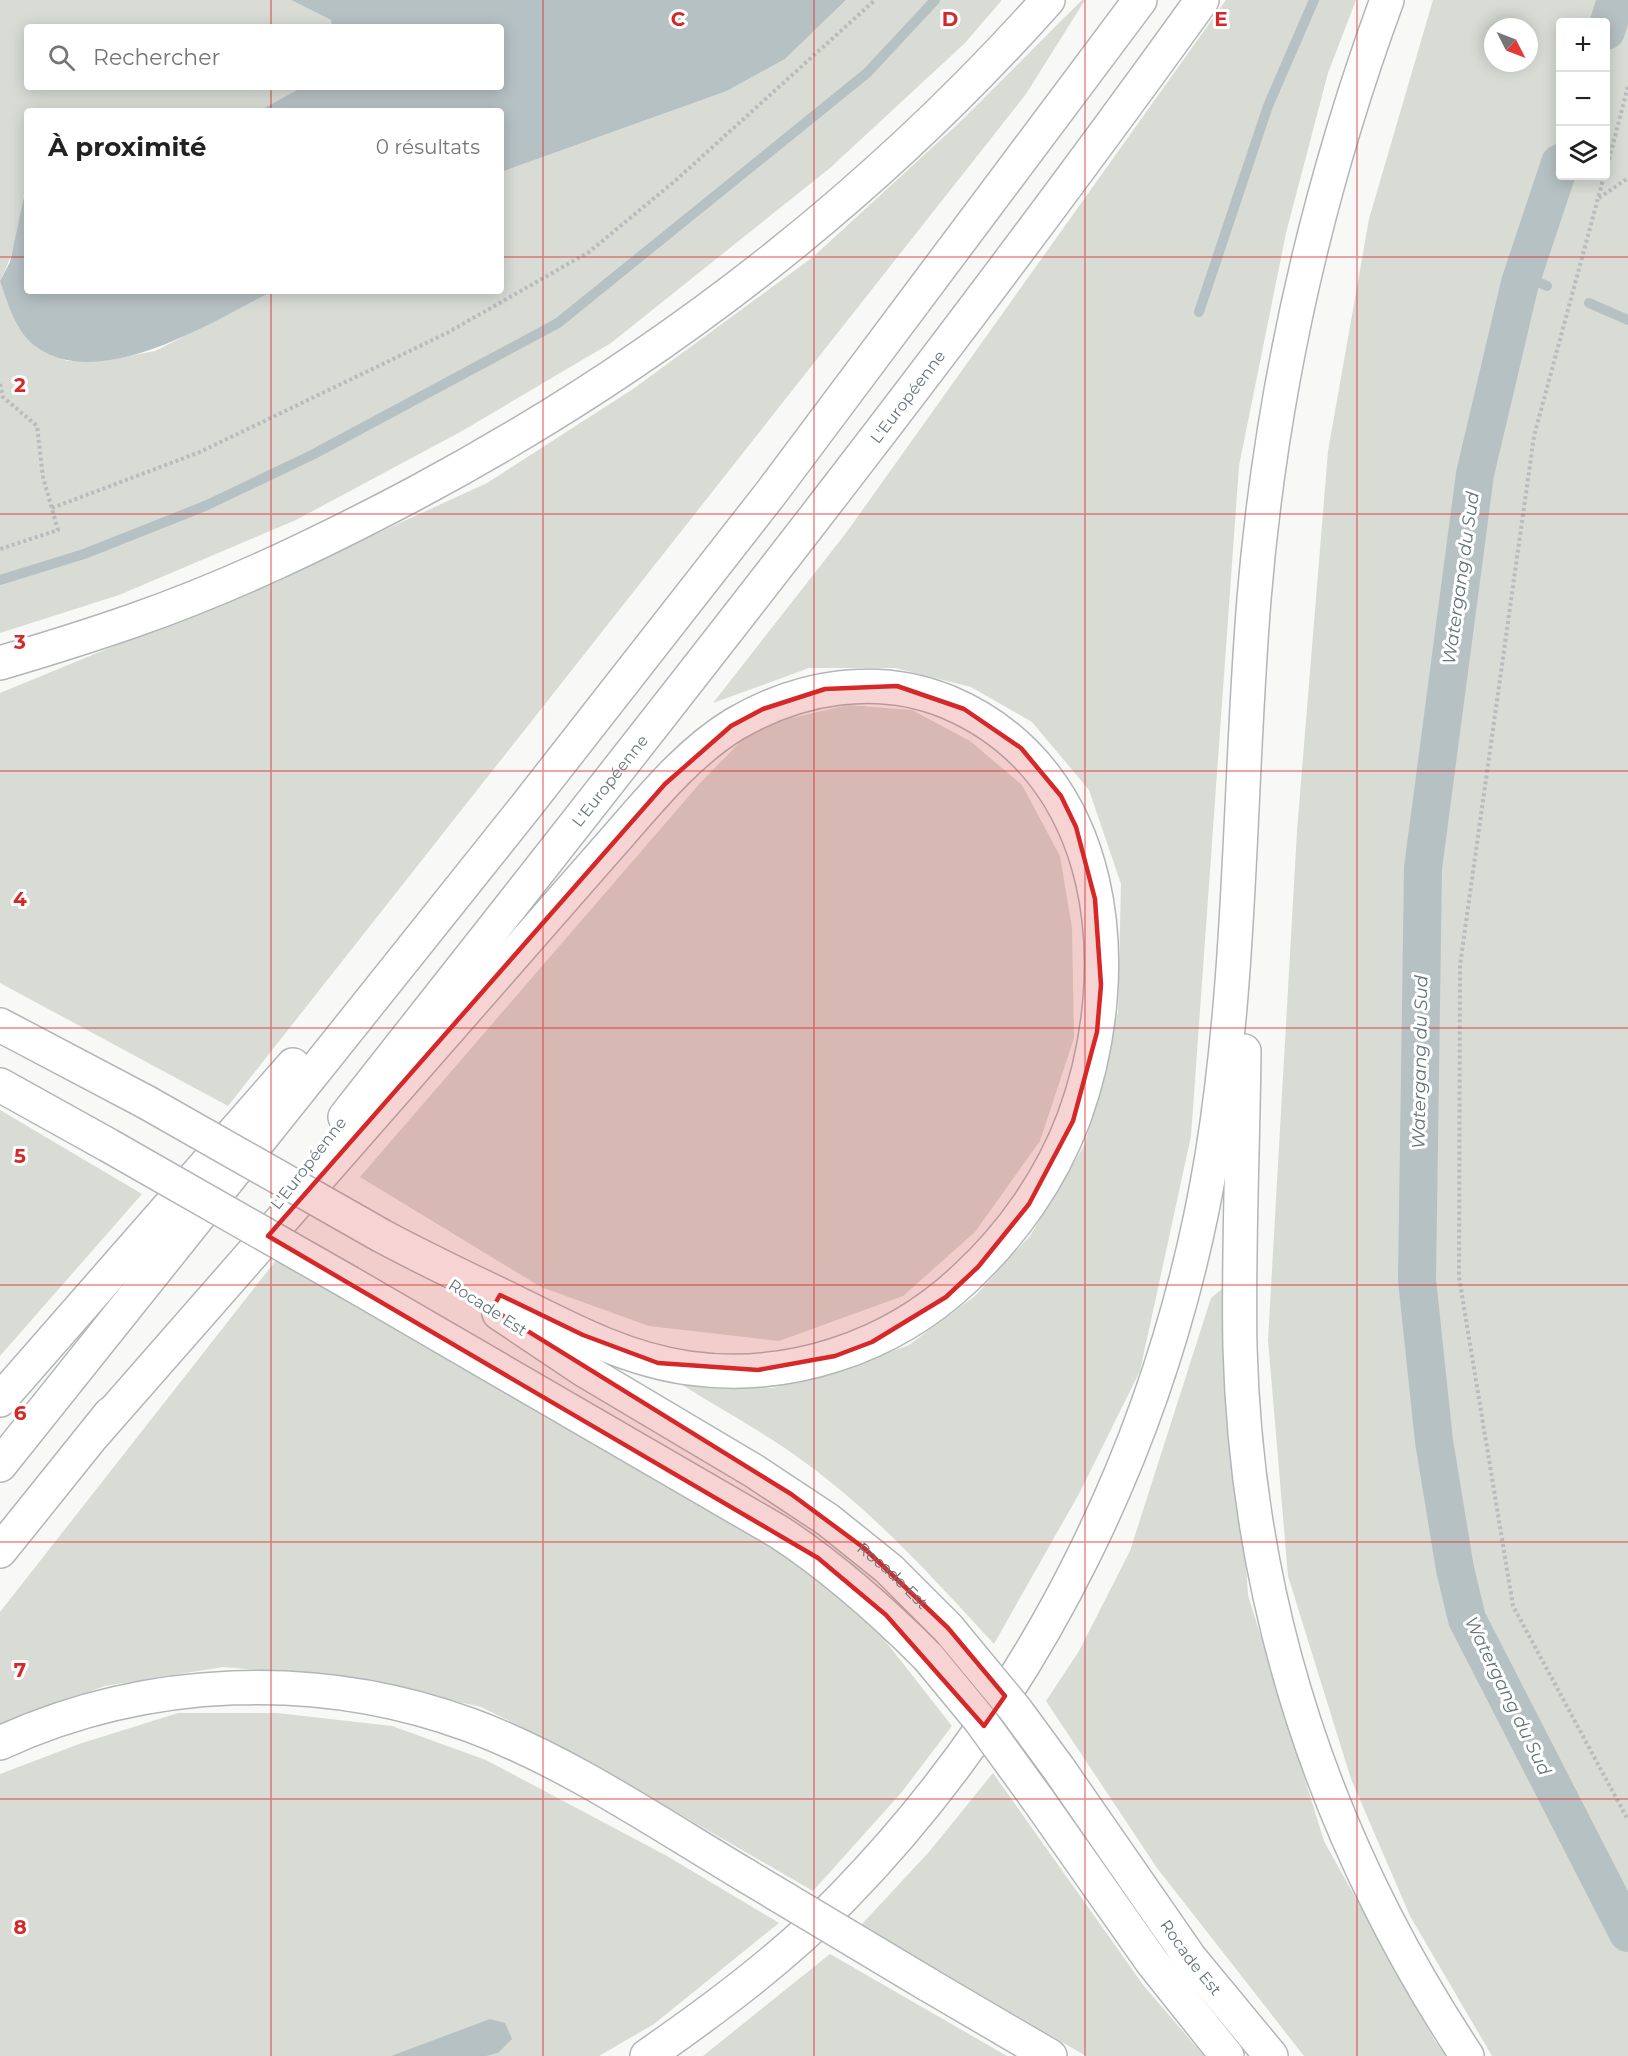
<!DOCTYPE html>
<html lang="fr">
<head>
<meta charset="utf-8">
<style>
  body { margin:0; font-family:Montserrat,sans-serif; background:#f2f2f2; color:#222 }
  .controls { position:absolute; right:18px; top:18px; display:grid; overflow:hidden; border-radius:6px; box-shadow:0 3px 15px #0003 }
  .controls button { width:54px; height:54px; display:grid; place-items:center; padding:0; border:0; border-bottom:2px solid #e0e0e0; background:#fff; color:#222; font:30px sans-serif }
  .compass { position:absolute; left:1484px; top:18px; width:54px; height:54px; border-radius:50%; background:#fff; box-shadow:0 3px 15px #0003; rotate:132deg }
  .list { margin:0; padding:0; list-style:none }
  h2 { display:flex; justify-content:space-between; align-items:center; height:78px; margin:0; padding:0 24px; font-size:26px }
  h2 small { font-size:20px; font-weight:400; color:#767676 }
  .icon { flex:none; width:33px; height:33px; fill:none; stroke:currentColor; stroke-width:2; stroke-linecap:round; stroke-linejoin:round }
  .map { position:relative; flex:none; width:1628px; height:2056px; overflow:hidden }
  .search { position:absolute; background:#fff; box-shadow:0 3px 15px #0003; left:24px; top:24px; width:480px; height:66px; display:flex; align-items:center; gap:15px; box-sizing:border-box; padding:0 21px; border-radius:6px; color:#767676; font-size:22px }
  .panel { position:absolute; background:#fff; box-shadow:0 3px 15px #0003; left:24px; top:108px; width:480px; height:186px; border-radius:6px }
  .map>svg:first-child { display:block }
  .green { fill:#d8dcd5; fill-rule:evenodd }
  .water { fill:#b6c1c4 }
  .lines { fill:none; stroke-linecap:round; stroke-linejoin:round }
  .stream { stroke:#b6c1c4; stroke-width:10 }
  .canal { stroke:#b6c1c4; stroke-width:38 }
  .highway-casing { stroke:#b2b6b8; stroke-width:36 }
  .path { stroke:#b8bcbe; stroke-width:4; stroke-dasharray:3 3; stroke-linecap:butt }
  .highway { stroke:#fff; stroke-width:33 }
  .highway-bridge-casing { stroke:#b2b6b8; stroke-width:36; stroke-linecap:butt }
  .highway-bridge { stroke:#fff; stroke-width:33 }
  .marked { fill:#d62828; fill-opacity:0.2; stroke:#d62828; stroke-width:4.5; stroke-linejoin:round }
  .grid { fill:none; stroke:#d62828; stroke-width:1.5; stroke-opacity:0.55 }
  .labels { text-anchor:middle; stroke-width:6; stroke-linejoin:round; paint-order:stroke }
  .street-label { font-size:16px; fill:#66767d; stroke:#fff }
  .water-label { font-size:18px; font-style:italic; fill:#617477; stroke:#fff }
  .grid-label { font-size:20px; text-anchor:middle; font-weight:bold; fill:#d62828; stroke:#fff; stroke-width:6; stroke-linejoin:round; paint-order:stroke }
</style>
</head>
<body>
<div class="map">
<svg width="1628" height="2056" viewBox="0 0 1628 2056">
  <rect width="100%" height="100%" fill="#f8f8f6"/>
  <g class="green">
    <path d="M0 0H291L331 20 332 27H27V87H302L259 111H27C27 169 27 228 0 281L36 347 67 361H104L155 351 273 291H501V172L727 91 785 59 846 0H1002L965 43 830 168 611 343 462 431 296 520 119 595 0 633Z"/>
    <path d="M1082 0H1085L1026 94 228 1106 0 983V693L284 576 487 483 633 389 813 257 961 121Z"/>
    <path d="M1226 0H1356L1328 73 1286 233 1239 466 1191 1136 1140 1371 1080 1492 994 1644C934 1579 875 1513 803 1461 764 1432 720 1409 679 1383L773 1388 831 1373 909 1345 975 1296 1030 1236 1085 1144 1118 1012 1121 884 1089 790 1032 722 971 687 895 668H809L713 703 846 533Z"/>
    <path d="M1433 0H1628V2056H1492L1410 1916 1351 1779 1288 1576 1268 1340 1297 831 1328 451 1369 219ZM1606 22V176H1560V22ZM1493 27H1529V63H1493Z"/>
    <path d="M848 705 912 710 970 741 1022 785 1060 856 1072 928 1074 1038 1040 1141 975 1232 903 1296 779 1341 649 1326 541 1287 360 1177 701 782 756 726Z"/>
    <path d="M0 1110 142 1194 0 1356Z"/>
    <path d="M277 1259 731 1522 809 1571 883 1638 952 1726 901 1793 813 1891 574 1753 481 1707 354 1678 223 1667 105 1686 0 1724V1612Z"/>
    <path d="M1228 1284 1248 1595 1324 1841 1435 2041 1446 2056H1304L1157 1868 1046 1701 1079 1651 1130 1551 1211 1298Z"/>
    <path d="M178 1713H277L392 1726 486 1760 667 1856 779 1923 654 2024 599 2056H0V1774L79 1744Z"/>
    <path d="M993 1773 1144 1986 1204 2056H1086L861 1925 929 1852Z"/>
    <path d="M830 1954 1007 2056H703Z"/>
  </g>
  <g class="water">
    <path d="M291 0H846L785 59 727 91 501 172V111H259L302 87H501V27H332L331 20Z"/>
    <path d="M27 183V291H273C213 321 103 392 38 348 16 334 8 303 0 281L10 262Z"/>
    <path d="M490 2019 505 2023 512 2039 498 2053 486 2056H391Z"/>
  </g>
  <g class="lines">
    <g class="stream">
      <path d="M1522 275 1547 286"/>
      <path d="M1589 303 1628 320"/>
      <path d="M1199 312 1268 106 1314 0"/>
      <path d="M0 580 84 554 205 506 312 455 558 323 867 73 935 0"/>
    </g>
    <g class="canal">
      <path d="M1606 31 1616 0"/>
      <path d="M1560 163 1520 283 1475 474 1423 868 1417 1280 1434 1441 1455 1569 1467 1619 1628 1933"/>
    </g>
    <defs>
      <g id="highway">
        <path d="M0 663C44 650 89 636 132 621 230 587 323 542 414 494 654 366 867 203 1048 0"/>
        <path d="M0 1025 146 1102"/>
        <path d="M1244 1051C1243 1149 1238 1248 1240 1347 1247 1606 1324 1840 1467 2056"/>
        <path d="M0 1085 108 1145"/>
        <path id="s1" d="M345 1117C635 748 928 381 1202 0"/>
        <path d="M350 1283 779 1532C834 1568 881 1610 928 1657"/>
        <path id="s2" d="M499 1313 584 1370 754 1471 828 1520 889 1569 948 1628"/>
        <path d="M0 1400 293 1065"/>
        <path d="M96 1432 612 843C649 801 687 753 735 724 800 686 878 673 948 702 1111 771 1128 970 1074 1118 1051 1179 1012 1235 964 1279 891 1348 788 1382 688 1368 625 1359 569 1329 513 1301 469 1280 425 1259 382 1236"/>
        <path d="M0 1465 527 805 771 493 1140 0"/>
        <path d="M0 1551 110 1414"/>
        <path d="M0 1743C146 1676 318 1669 470 1725 567 1761 656 1822 745 1875"/>
        <path id="s3" d="M1059 1769 1190 1958 1271 2056"/>
        <path d="M1038 1800 1152 1962 1227 2056"/>
        <path d="M927 1984 1050 2056"/>
        <path d="M647 2056C716 2008 783 1958 842 1898 1039 1696 1166 1434 1212 1156 1242 971 1239 785 1254 599 1271 394 1316 193 1387 0"/>
      </g>
    </defs>
    <use href="#highway" class="highway-casing"/>
    <g class="path">
      <path d="M1606 171 1628 86"/>
      <path d="M1604 176 1534 436 1460 965 1459 1277 1513 1606 1628 1820"/>
      <path d="M1599 198 1628 178"/>
      <path d="M0 384 3 397 37 426 43 477 58 530 0 549"/>
      <path d="M52 508 200 452 447 333 589 252 675 181 875 0"/>
    </g>
    <use href="#highway" class="highway"/>
    <defs>
      <g id="highway-bridge">
        <path d="M146 1102 382 1236"/>
        <path d="M108 1145 350 1283"/>
        <path d="M948 1628 1015 1709 1059 1769"/>
        <path d="M928 1657 980 1720 1038 1800"/>
        <path d="M745 1875 927 1984"/>
      </g>
    </defs>
    <use href="#highway-bridge" class="highway-bridge-casing"/>
    <use href="#highway-bridge" class="highway-bridge"/>
  </g>
  <path class="marked" d="M897 686 964 709 1021 748 1061 796 1076 827 1095 899 1101 985 1097 1032 1073 1121 1029 1204 978 1267 946 1297 872 1342 835 1356 758 1370 658 1363 583 1335 500 1295 492 1309 791 1494 864 1548 948 1628 1005 1696 984 1726 886 1615 818 1558 268 1236 665 784 731 726 763 709 825 689Z"/>
  <path class="grid" d="M271 0V27M543 0V2056M814 0V2056M1085 0V2056M1357 0V2056M271 87V111M0 257H27M501 257H1628M271 291V2056M0 514H1628M0 771H1628M0 1028H1628M0 1285H1628M0 1542H1628M0 1799H1628"/>
  <g class="labels">
    <g class="street-label">
      <text dy="6" stroke="none"><textPath href="#s1" startOffset="914">L'Européenne</textPath></text>
      <text dy="6" stroke="none"><textPath href="#s1" startOffset="428">L'Européenne</textPath></text>
      <text transform="translate(308 1163) rotate(-52)" y="6">L'Européenne</text>
      <text transform="translate(488 1307) rotate(33)" y="6">Rocade Est</text>
      <text dy="6" stroke="none"><textPath href="#s2" startOffset="474">Rocade Est</textPath></text>
      <text dy="6" stroke="none"><textPath href="#s3" startOffset="230">Rocade Est</textPath></text>
    </g>
    <g class="water-label">
      <text transform="translate(1461 578) rotate(-82)" y="6">Watergang du Sud</text>
      <text transform="translate(1420 1062) rotate(-89)" y="6">Watergang du Sud</text>
      <text transform="translate(1508 1696) rotate(64)" y="6">Watergang du Sud</text>
    </g>
  </g>
  <g class="grid-label">
    <text x="678" y="26">C</text>
    <text x="950" y="26">D</text>
    <text x="1221" y="26">E</text>
    <text x="20" y="392">2</text>
    <text x="20" y="649">3</text>
    <text x="20" y="906">4</text>
    <text x="20" y="1163">5</text>
    <text x="20" y="1420">6</text>
    <text x="20" y="1677">7</text>
    <text x="20" y="1934">8</text>
  </g>
</svg>
<div class="controls">
<button>+</button>
<button>−</button>
<button><svg class="icon" aria-label="layers" viewBox="0 0 24 24"><path d="M12 4l9 5-9 5-9-5zM3 14l9 5 9-5"/></svg></button>
</div>
<svg class="compass" viewBox="-18 -18 36 36"><path d="M0-13l5 13h-10z" fill="#e53935"/><path d="M0 13l5-13h-10z" fill="#767676"/></svg>
<div class="search"><svg class="icon" aria-label="search" viewBox="0 0 24 24"><circle cx="10" cy="10" r="6"/><path d="M15 15l6 6"/></svg>Rechercher</div>
<section class="panel">
<h2>À proximité<small>0 résultats</small></h2>
<ul class="list">
</ul>
</section>
</div>
</body>
</html>
